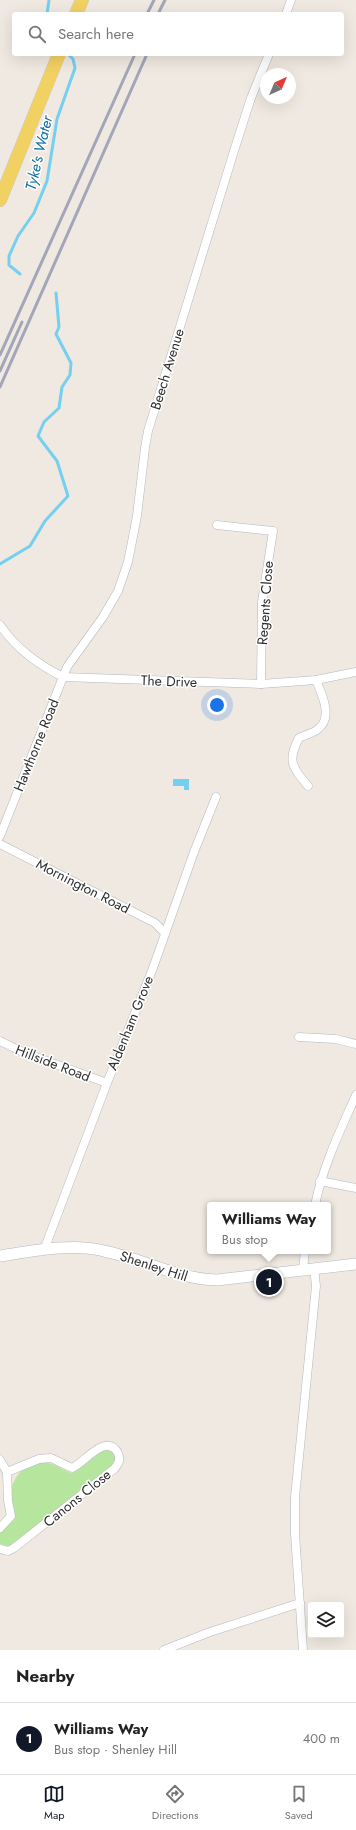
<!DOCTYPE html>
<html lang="en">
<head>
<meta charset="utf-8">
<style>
  body { margin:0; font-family:Jost,sans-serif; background:#f2f2f2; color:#222 }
  .controls { position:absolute; right:12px; bottom:12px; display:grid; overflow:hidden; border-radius:4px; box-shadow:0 4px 16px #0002 }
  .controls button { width:36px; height:36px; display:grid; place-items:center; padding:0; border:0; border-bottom:1px solid #e0e0e0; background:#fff; color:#222; font:20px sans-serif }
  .compass { position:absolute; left:260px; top:68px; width:36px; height:36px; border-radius:50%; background:#fff; box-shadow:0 4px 16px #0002; rotate:44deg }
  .you { position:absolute; left:217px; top:705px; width:14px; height:14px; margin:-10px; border:3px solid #fff; border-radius:50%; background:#1a73e8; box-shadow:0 0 0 6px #1a73e833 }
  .badge { display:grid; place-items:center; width:26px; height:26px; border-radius:50%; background:#111827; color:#fff; font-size:13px; font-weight:700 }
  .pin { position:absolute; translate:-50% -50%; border:2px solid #fff; box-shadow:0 1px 4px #0006 }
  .popup { position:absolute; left:207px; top:1202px; width:124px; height:52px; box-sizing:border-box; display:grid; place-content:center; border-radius:4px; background:#fff; filter:drop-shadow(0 1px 3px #0005); font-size:13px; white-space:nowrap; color:#767676 }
  .popup b { font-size:15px; color:#222 }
  .popup::after { content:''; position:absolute; left:50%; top:100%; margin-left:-8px; border:8px solid transparent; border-top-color:#fff }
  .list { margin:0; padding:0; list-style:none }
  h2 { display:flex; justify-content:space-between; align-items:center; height:52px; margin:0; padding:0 16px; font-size:17px }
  h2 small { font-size:13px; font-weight:400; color:#767676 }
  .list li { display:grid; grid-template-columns:26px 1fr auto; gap:12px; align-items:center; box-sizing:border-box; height:72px; padding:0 16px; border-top:1px solid #e0e0e0 }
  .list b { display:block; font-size:15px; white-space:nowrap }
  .list p { margin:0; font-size:13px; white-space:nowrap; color:#767676 }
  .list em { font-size:13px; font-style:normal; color:#767676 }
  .icon { flex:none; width:22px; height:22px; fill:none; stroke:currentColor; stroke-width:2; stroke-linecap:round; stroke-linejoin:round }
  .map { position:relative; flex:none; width:356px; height:1650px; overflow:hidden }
  .search { position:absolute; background:#fff; box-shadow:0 4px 16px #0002; left:12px; right:12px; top:12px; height:44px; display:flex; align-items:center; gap:10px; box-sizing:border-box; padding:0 14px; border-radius:4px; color:#767676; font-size:15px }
  .sheet { height:124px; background:#fff }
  nav { display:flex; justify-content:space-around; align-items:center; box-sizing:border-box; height:56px; border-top:1px solid #e0e0e0; background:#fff; font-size:11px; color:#767676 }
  nav a { display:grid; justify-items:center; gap:2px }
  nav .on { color:#111827 }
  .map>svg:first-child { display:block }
  .green { fill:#b6e59e }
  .water { fill:#75cff0 }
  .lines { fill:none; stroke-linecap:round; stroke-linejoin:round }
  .stream { stroke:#75cff0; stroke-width:3 }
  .street-casing { stroke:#b4b7c1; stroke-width:9 }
  .secondary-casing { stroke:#b4b7c1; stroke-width:12 }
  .primary-casing { stroke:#c9c9c9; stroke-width:14 }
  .street { stroke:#fff; stroke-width:8 }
  .secondary { stroke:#fff; stroke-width:11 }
  .primary { stroke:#f2d163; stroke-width:13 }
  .rail { stroke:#a3a6b8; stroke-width:3 }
  .labels { text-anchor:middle; stroke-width:3; stroke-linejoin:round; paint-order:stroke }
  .street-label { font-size:14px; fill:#2e2e2e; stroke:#fff }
  .water-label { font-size:15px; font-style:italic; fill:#0d6fa3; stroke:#fff }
</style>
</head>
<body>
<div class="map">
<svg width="356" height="1650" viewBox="0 0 356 1650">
  <rect width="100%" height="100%" fill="#efe9e1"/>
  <path class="green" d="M108 1449 114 1452 117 1459 114 1465 9 1547 0 1544V1532C4 1528 11 1524 14 1519 17 1511 10 1500 11 1492 13 1474 29 1461 46 1463 56 1463 63 1471 72 1473L103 1450Z"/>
  <path class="water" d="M173 779H189V790H184V786H173Z"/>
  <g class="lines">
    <g class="stream">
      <path d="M47 14 49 0"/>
      <path d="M20 274 9 265V256L18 236 34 213 47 181 57 119 75 68 73 59 68 54"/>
      <path d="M0 564 30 546 45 521 68 496 57 461 38 436 44 422 59 408 62 387 70 375 71 363 56 334 59 327 56 293"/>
    </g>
    <defs>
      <g id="street">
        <path d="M286 14 291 0"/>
        <path d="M217 525 273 531 262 602 261 684"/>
        <path d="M0 625C15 647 39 665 63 677L261 684 316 680 356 672"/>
        <path d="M308 786C292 768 287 760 299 738 305 735 311 734 317 730 334 718 322 695 316 680"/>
        <path d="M0 836 67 667 103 617 118 591 128 562 137 516 145 448 148 431 234 151 251 98 269 54"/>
        <path d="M0 844 155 923 164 932"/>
        <path d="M299 1037 336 1039 356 1044"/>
        <path d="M0 1041 25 1053 107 1083"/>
        <path d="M320 1181 356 1188"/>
        <path d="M315 1205C323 1166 340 1131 356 1095"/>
        <path d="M44 1250 107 1083 153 968 194 852 216 797"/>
        <path d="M303 1269 305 1251"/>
        <path d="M0 1460 7 1472 8 1501 11 1516 0 1528"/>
        <path d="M0 1549 8 1551 14 1548 114 1469C117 1465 120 1463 119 1458 119 1454 118 1452 115 1449 102 1437 84 1463 72 1468L51 1458 39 1459 7 1472"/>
        <path d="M164 1650 210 1632 300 1603"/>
        <path d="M303 1650 295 1534V1497L316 1286 314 1268"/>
      </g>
      <path id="secondary" d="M0 1256C33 1251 71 1243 104 1251 143 1259 177 1279 217 1280L356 1264"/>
      <g id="primary">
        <path d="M76 14 82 0"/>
        <path d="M0 200 59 54"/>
      </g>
    </defs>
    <use href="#street" class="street-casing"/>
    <use href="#secondary" class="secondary-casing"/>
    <use href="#primary" class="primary-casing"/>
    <use href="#street" class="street"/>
    <use href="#secondary" class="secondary"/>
    <use href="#primary" class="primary"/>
    <g class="rail">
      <path d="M147 14 154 0"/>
      <path d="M158 14 165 0"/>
      <path d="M0 355 135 54"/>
      <path d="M0 371 22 322"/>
      <path d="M0 387 147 54"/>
    </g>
  </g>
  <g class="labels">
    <g class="street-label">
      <text transform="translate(167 369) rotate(-73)" y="5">Beech Avenue</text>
      <text transform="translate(265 603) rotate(-86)" y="5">Regents Close</text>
      <text transform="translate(169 681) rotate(2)" y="5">The Drive</text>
      <text transform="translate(36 745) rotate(-68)" y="5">Hawthorne Road</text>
      <text transform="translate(83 886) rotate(27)" y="5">Mornington Road</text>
      <text transform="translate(130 1023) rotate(-68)" y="5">Aldenham Grove</text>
      <text transform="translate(53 1063) rotate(21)" y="5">Hillside Road</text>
      <text transform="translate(154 1266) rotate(18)" y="5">Shenley Hill</text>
      <text transform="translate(77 1498) rotate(-39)" y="5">Canons Close</text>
    </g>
    <g class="water-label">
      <text transform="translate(39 153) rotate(-77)" y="5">Tyke's Water</text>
    </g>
  </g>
</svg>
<div class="controls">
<button><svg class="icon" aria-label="layers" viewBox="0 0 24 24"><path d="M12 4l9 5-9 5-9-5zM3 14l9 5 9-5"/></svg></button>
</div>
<svg class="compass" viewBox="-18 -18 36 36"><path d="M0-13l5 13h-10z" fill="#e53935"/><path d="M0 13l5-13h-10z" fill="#767676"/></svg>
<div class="you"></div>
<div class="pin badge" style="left:269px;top:1282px">1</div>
<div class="popup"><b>Williams Way</b>Bus stop</div>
<div class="search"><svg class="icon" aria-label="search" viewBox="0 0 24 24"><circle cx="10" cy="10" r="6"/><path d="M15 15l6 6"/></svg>Search here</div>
</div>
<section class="sheet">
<h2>Nearby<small></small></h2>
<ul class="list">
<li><span class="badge">1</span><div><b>Williams Way</b><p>Bus stop · Shenley Hill</p></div><em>400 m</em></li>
</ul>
</section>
<nav>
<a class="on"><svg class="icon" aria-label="map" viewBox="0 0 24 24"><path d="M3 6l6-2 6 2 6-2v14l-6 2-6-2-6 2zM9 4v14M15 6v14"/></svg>Map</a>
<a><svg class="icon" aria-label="directions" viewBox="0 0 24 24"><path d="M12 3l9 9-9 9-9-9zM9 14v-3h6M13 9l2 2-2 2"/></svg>Directions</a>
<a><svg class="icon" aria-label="saved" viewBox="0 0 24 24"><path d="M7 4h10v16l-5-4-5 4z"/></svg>Saved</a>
</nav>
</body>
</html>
